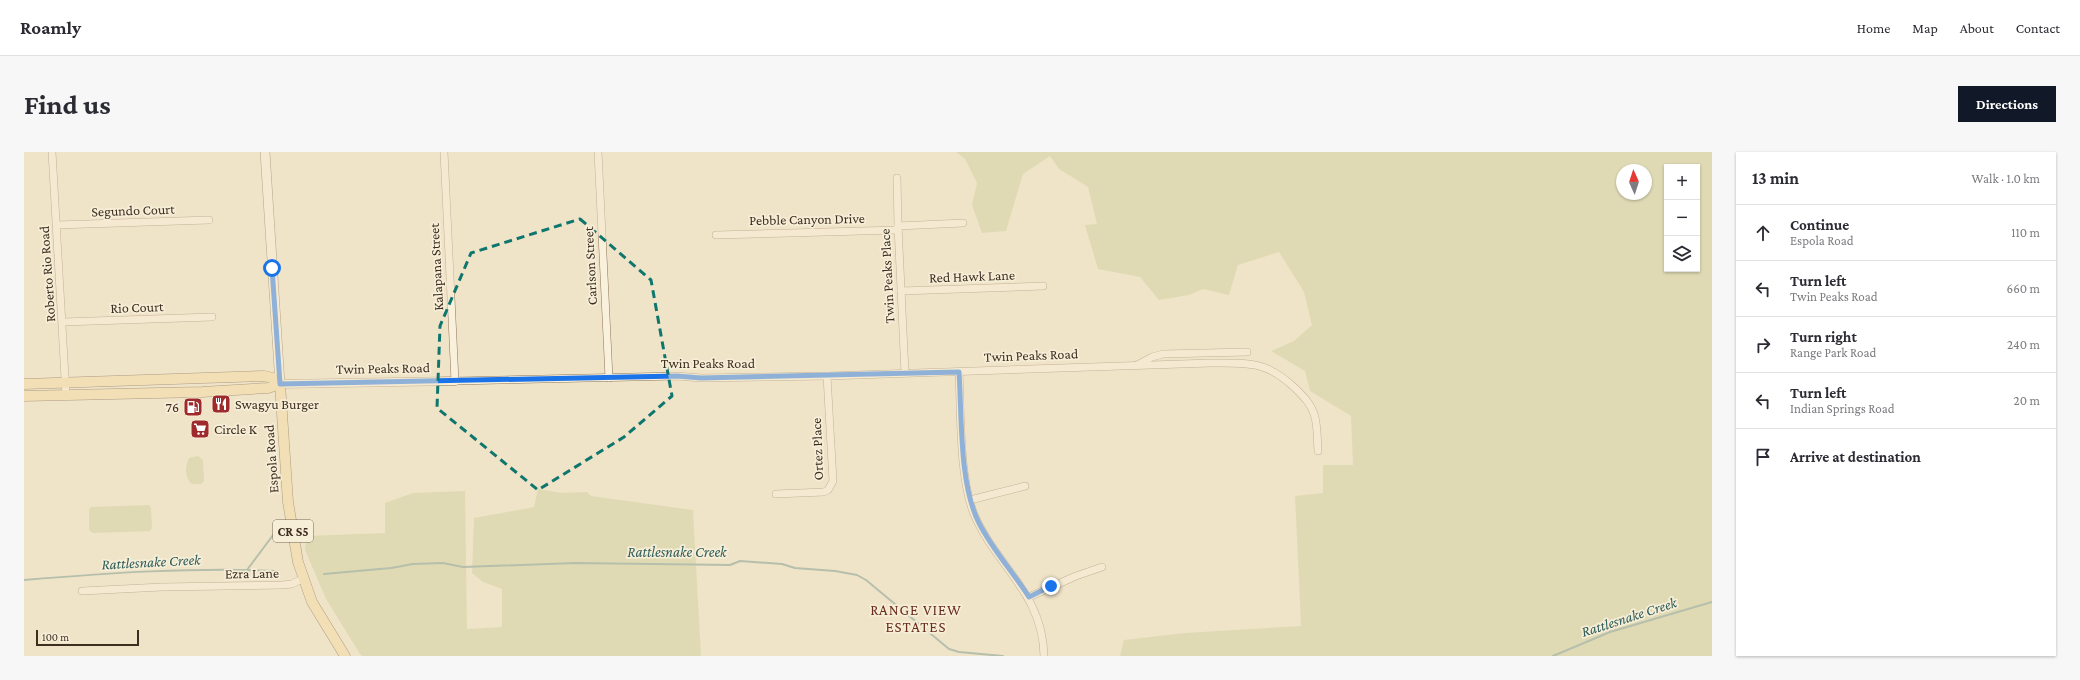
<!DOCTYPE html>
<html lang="en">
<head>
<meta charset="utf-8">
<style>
  body { margin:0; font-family:"Crimson Pro",serif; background:#f7f7f7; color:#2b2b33 }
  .controls { position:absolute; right:12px; top:12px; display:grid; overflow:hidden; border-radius:0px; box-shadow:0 1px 3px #0004 }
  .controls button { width:36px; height:36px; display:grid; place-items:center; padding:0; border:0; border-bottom:1px solid #e1e1e2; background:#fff; color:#2b2b33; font:20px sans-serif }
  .compass { position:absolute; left:1592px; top:12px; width:36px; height:36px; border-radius:50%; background:#fff; box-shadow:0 1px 3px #0004; rotate:357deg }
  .scale { position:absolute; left:12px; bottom:10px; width:103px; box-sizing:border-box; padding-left:4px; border:2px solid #3d2e20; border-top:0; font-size:11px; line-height:14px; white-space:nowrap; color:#3d2e20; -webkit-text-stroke:3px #f7eed8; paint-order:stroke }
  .stop { position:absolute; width:12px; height:12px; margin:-9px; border:3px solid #1a73e8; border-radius:50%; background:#fff }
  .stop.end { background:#1a73e8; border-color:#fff; box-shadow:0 1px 4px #0008 }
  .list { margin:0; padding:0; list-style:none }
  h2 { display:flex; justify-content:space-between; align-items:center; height:52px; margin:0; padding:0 16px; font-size:17px }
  h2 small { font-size:13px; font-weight:400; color:#7c7c81 }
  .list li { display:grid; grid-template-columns:26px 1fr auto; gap:12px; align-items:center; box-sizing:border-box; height:56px; padding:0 16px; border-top:1px solid #e1e1e2 }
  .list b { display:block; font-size:15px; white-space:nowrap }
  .list p { margin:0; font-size:13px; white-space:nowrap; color:#7c7c81 }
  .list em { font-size:13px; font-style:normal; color:#7c7c81 }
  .icon { flex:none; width:22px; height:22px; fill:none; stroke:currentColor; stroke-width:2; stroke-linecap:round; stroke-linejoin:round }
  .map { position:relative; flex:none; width:1688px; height:504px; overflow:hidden; border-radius:0px }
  header { display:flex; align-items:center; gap:24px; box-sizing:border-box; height:56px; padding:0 20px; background:#fff; border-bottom:1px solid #e1e1e2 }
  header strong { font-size:19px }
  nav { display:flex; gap:22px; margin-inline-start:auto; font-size:14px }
  .intro { display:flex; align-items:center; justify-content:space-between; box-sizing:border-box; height:96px; padding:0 24px }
  h1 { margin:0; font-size:28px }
  .button { padding:10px 18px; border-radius:0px; background:#111827; color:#fff; font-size:14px; font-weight:700 }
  main { display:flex; gap:24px; padding:0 24px }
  aside { flex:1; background:#fff; border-radius:0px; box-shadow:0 1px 3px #0004 }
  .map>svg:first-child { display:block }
  .green { fill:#c9cf9b; fill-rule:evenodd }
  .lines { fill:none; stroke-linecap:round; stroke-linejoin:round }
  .stream { stroke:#6f938a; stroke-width:2 }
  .minor-casing { stroke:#8d765c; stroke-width:8 }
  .tertiary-casing { stroke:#8d765c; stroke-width:9 }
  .secondary-casing { stroke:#6f573f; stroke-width:10 }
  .primary-casing { stroke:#5b4430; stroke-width:11 }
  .minor { stroke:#faf1dc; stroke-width:7 }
  .tertiary { stroke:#faf1dc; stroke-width:8 }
  .secondary { stroke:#faf1dc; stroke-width:9 }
  .primary { stroke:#f3d9a0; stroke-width:10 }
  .route { stroke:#1a73e8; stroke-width:5 }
  .marked { fill:none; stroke:#0f766e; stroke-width:3; stroke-dasharray:8 5; stroke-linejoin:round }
  .labels { text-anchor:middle; stroke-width:3.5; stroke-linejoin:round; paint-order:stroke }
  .shield { fill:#f7eed8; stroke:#756857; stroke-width:1 }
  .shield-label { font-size:13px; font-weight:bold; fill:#3d2e20 }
  .street-label { font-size:14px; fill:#3d2e20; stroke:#f7eed8 }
  .poi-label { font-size:14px; fill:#3d2e20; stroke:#f7eed8; text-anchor:start }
  .water-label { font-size:15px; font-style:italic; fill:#2f5d5a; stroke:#f7eed8 }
  .neighbourhood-label { font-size:15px; letter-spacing:1px; fill:#6b2e1e; stroke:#f7eed8 }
</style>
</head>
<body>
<header>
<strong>Roamly</strong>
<nav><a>Home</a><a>Map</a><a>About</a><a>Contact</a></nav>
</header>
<div class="intro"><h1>Find us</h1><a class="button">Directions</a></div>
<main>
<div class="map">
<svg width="1688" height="504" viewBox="0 0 1688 504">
  <rect width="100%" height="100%" fill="#f0e4c8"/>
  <g class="green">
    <path d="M932 0H1688V504H1096L1100 488 1161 481 1277 474 1271 344 1299 341V313H1329L1327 264 1286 239 1281 219 1247 199 1270 189 1288 173 1280 140 1255 100 1214 113 1205 143 1179 137 1165 143 1135 148 1116 125 1074 117 1061 73 1073 72 1064 35 1035 17 1026 4 999 22 982 79 958 81 948 53 953 31 941 7ZM1643 15H1673V117H1643ZM1598 18H1622V42H1598Z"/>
    <path d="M174 304 179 308 180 329 177 332H168C160 326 161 313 165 306Z"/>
    <path d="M514 337 538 341 563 340 567 344 669 358 677 504H338L336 502 302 447 281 398 282 384 361 381V351L389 341 441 339 443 477 478 475V437L459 430 448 421 450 366 510 355Z"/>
    <path d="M125 353 127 356 128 376 126 379 69 381 65 378V358L67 355Z"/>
  </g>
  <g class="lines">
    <g class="stream">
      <path d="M223 418 252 379"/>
      <path d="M300 422 367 416 389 412 419 411 439 415 551 411 706 413 716 409 758 412 771 416 811 419 833 423 842 428 925 497 935 500 979 504"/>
      <path d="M0 428C84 421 170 415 254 419"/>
      <path d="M1529 504 1586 480 1688 450"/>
    </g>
    <defs>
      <g id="minor">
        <path d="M28 0 42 243"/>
        <path d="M420 0 431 229 653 224 677 226 803 224 1187 211C1226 211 1243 209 1272 237 1279 244 1287 252 1290 262 1294 273 1293 287 1294 299"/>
        <path d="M574 0 585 226"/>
        <path d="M873 26 874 74 881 221"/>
        <path d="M33 73 185 68"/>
        <path d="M874 74 939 71"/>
        <path d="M692 83 874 78"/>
        <path d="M877 139 1019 134"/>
        <path d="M39 170 188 165"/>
        <path d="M1113 213 1128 205 1139 202 1223 200"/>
        <path d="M935 220C937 261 935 325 950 362 972 414 1019 441 1020 504"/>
        <path d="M752 342 800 340 804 338 809 329 803 224"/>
        <path d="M946 348 1001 334"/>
        <path d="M58 439 138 435 258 433 268 432 278 427"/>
        <path d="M1005 445 1052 424 1078 415"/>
      </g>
      <path id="tertiary" d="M256 232 431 229"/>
      <path id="secondary" d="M241 0 256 232"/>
      <g id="primary">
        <path d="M0 232 240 224 249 226 256 232"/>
        <path d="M256 232 264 350 274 410 288 450 321 504"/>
        <path d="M0 244 178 240 244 236 256 232"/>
      </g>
    </defs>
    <use href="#minor" class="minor-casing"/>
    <use href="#tertiary" class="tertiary-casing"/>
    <use href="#secondary" class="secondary-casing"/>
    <use href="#primary" class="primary-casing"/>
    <use href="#minor" class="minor"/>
    <use href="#tertiary" class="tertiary"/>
    <use href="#secondary" class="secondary"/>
    <use href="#primary" class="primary"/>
  </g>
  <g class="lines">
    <path class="route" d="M248 116 256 232 653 224 677 226 935 220C938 264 935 332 955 371 968 397 989 420 1005 445L1027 434"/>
  </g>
  <path d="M0 0H1688V504H0ZM556 67 627 128 648 244 600 285 514 338 413 256 416 174 447 101Z" fill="#f0e4c8" fill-opacity=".55" fill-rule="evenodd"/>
  <path class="marked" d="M556 67 627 128 648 244 600 285 514 338 413 256 416 174 447 101Z"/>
  <defs>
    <symbol id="restaurant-square" viewBox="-11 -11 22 22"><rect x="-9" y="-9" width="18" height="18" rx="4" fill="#9e2a2b" stroke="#f7eed8"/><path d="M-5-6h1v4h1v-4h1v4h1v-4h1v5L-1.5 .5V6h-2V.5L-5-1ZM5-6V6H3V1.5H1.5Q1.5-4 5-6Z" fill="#fff"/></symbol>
    <symbol id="fuel-square" viewBox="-11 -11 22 22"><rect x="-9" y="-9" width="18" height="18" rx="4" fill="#9e2a2b" stroke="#f7eed8"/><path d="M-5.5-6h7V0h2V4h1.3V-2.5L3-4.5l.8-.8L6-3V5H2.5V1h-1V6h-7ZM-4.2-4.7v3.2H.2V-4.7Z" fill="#fff"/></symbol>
    <symbol id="supermarket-square" viewBox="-11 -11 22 22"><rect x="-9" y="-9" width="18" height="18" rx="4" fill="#9e2a2b" stroke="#f7eed8"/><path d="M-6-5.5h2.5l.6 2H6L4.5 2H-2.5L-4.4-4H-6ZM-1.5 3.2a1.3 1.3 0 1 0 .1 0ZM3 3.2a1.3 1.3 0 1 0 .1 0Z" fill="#fff"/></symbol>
  </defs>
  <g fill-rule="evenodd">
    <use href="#restaurant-square" x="186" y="241" width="22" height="22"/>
    <use href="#fuel-square" x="158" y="244" width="22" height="22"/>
    <use href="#supermarket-square" x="165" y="266" width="22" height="22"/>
  </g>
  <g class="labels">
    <rect class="shield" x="249" y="368" width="40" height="22" rx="3"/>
    <g class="shield-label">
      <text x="269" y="384">CR S5</text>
    </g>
    <g class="street-label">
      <text transform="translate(109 58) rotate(-2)" y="5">Segundo Court</text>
      <text transform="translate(783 67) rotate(-1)" y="5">Pebble Canyon Drive</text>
      <text transform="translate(566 114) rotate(-93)" y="5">Carlson Street</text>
      <text transform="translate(412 115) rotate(-93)" y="5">Kalapana Street</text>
      <text transform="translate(23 122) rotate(-94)" y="5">Roberto Rio Road</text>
      <text transform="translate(863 124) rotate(-93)" y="5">Twin Peaks Place</text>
      <text transform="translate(948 124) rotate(-2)" y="5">Red Hawk Lane</text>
      <text transform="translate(113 155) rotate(-2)" y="5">Rio Court</text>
      <text transform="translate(1007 203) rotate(-2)" y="5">Twin Peaks Road</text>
      <text x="684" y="216">Twin Peaks Road</text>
      <text transform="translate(359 216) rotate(-1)" y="5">Twin Peaks Road</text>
      <text transform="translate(793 297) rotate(-92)" y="5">Ortez Place</text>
      <text transform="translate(247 307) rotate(-94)" y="5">Espola Road</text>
      <text transform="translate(228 421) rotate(-1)" y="5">Ezra Lane</text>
    </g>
    <g class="poi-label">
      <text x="211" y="257">Swagyu Burger</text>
      <text x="155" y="260" text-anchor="end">76</text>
      <text x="190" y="282">Circle K</text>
    </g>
    <g class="water-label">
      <text x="653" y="405">Rattlesnake Creek</text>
      <text transform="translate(127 410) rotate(-3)" y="5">Rattlesnake Creek</text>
      <text transform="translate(1605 465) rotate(-18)" y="5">Rattlesnake Creek</text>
    </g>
    <g class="neighbourhood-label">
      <text x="892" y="463">RANGE VIEW<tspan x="892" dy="17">ESTATES</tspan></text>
    </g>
  </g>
</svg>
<div class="controls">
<button>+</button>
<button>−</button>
<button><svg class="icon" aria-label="layers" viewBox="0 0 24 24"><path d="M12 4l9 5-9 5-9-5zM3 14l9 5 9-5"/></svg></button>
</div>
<svg class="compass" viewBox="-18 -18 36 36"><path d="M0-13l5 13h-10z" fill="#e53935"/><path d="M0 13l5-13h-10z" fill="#7c7c81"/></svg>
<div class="scale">100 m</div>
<div class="stop" style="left:248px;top:116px"></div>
<div class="stop end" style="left:1027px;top:434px"></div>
</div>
<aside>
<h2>13 min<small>Walk · 1.0 km</small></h2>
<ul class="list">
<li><svg class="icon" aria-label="ahead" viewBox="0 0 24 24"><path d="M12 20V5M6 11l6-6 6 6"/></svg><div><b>Continue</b><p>Espola Road</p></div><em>110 m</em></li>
<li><svg class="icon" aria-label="left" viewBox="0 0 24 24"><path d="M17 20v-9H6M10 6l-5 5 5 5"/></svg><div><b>Turn left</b><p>Twin Peaks Road</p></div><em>660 m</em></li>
<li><svg class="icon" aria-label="right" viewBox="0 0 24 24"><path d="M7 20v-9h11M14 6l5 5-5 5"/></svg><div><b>Turn right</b><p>Range Park Road</p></div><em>240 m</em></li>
<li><svg class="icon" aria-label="left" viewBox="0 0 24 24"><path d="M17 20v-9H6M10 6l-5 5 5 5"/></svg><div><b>Turn left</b><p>Indian Springs Road</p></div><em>20 m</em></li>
<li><svg class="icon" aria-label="arrive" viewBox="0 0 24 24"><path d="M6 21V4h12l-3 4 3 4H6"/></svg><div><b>Arrive at destination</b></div></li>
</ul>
</aside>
</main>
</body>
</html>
